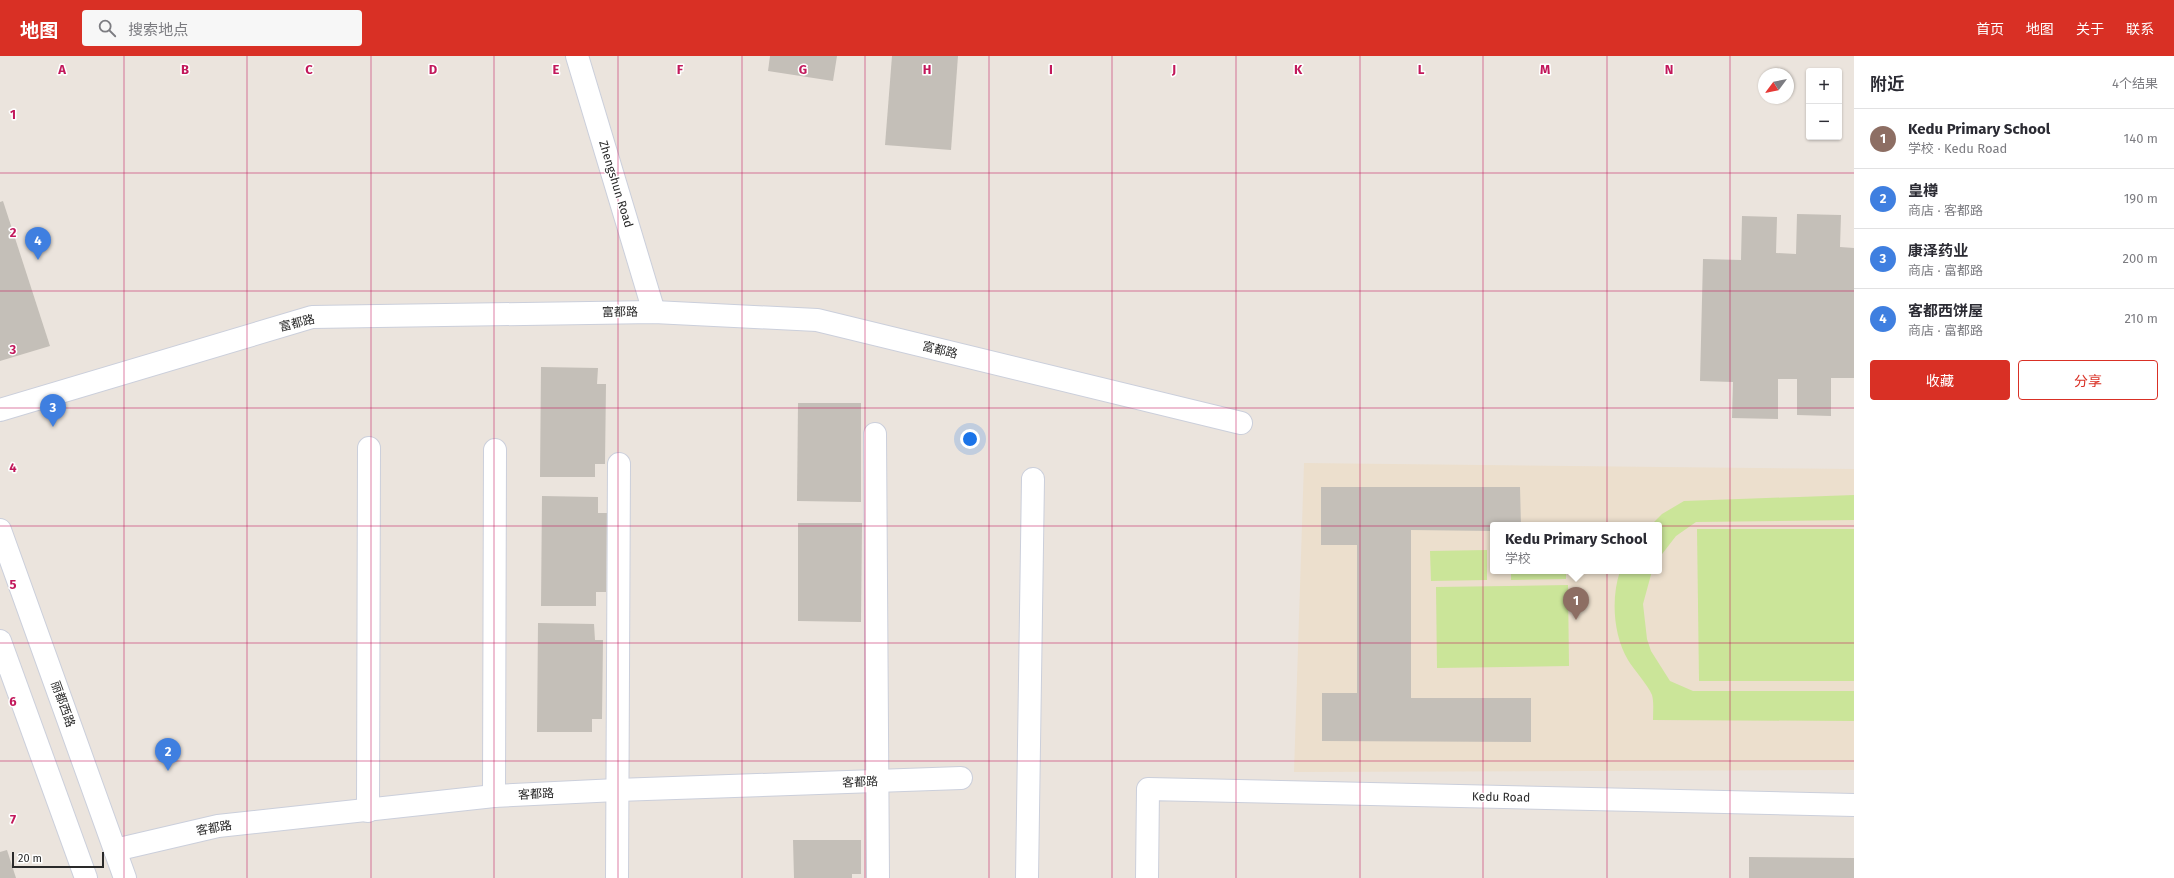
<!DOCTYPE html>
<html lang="zh">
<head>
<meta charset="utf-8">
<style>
  body { margin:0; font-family:"Fira Sans","Noto Sans SC",sans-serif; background:#f7f7f7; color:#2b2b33 }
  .controls { position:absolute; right:12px; top:12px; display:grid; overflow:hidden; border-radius:4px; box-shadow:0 1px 3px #0004 }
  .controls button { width:36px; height:36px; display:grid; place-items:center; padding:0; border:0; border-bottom:1px solid #e1e1e2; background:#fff; color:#2b2b33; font:20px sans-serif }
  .compass { position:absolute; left:1758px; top:12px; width:36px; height:36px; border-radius:50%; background:#fff; box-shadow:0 1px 3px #0004; rotate:238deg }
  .scale { position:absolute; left:12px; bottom:10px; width:92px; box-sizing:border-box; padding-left:4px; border:2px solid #2a2a2a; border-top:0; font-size:11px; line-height:14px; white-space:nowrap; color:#2a2a2a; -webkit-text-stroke:3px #fff; paint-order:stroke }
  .you { position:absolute; left:970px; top:383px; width:14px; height:14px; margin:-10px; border:3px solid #fff; border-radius:50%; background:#1a73e8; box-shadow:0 0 0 6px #1a73e833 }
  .badge { display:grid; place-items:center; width:26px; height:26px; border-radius:50%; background:#d93025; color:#fff; font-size:13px; font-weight:700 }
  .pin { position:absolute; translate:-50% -33px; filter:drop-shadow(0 1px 2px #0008) }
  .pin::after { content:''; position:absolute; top:21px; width:14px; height:12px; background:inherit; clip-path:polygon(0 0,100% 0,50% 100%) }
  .popup { position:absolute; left:1490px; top:466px; width:172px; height:52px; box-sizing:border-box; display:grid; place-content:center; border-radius:4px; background:#fff; filter:drop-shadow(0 1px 3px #0005); font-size:13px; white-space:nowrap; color:#7c7c81 }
  .popup b { font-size:15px; color:#2b2b33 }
  .popup::after { content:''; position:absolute; left:50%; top:100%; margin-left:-8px; border:8px solid transparent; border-top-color:#fff }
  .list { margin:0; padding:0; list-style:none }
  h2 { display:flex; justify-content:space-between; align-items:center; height:52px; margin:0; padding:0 16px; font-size:17px }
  h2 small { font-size:13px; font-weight:400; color:#7c7c81 }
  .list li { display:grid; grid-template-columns:26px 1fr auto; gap:12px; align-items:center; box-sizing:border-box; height:60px; padding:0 16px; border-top:1px solid #e1e1e2 }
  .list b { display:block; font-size:15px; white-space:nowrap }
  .list p { margin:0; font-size:13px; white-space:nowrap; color:#7c7c81 }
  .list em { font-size:13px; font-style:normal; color:#7c7c81 }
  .actions { display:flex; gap:8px; padding:12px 16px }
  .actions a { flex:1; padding:9px 0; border:1px solid #d93025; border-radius:4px; text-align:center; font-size:14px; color:#d93025 }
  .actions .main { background:#d93025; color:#fff }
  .icon { flex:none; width:22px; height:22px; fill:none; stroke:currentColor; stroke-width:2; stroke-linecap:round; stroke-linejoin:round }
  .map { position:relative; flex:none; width:1854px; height:822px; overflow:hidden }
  header { display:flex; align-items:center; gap:24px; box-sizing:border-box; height:56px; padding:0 20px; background:#d93025; color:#fff }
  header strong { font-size:19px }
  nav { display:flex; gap:22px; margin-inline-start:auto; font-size:14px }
  .search { width:280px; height:36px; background:#f7f7f7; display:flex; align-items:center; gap:10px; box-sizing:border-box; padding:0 14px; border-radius:4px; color:#7c7c81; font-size:15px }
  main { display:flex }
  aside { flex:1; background:#fff }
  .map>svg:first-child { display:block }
  .education { fill:#ecdfcd; fill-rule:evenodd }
  .pitch { fill:#cbe599 }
  .building { fill:#c4bfb8 }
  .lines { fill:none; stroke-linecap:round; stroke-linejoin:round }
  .street-casing { stroke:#cbcfdb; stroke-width:24 }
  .secondary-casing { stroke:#cbcfdb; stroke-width:24 }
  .street { stroke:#fff; stroke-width:22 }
  .secondary { stroke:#fff; stroke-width:22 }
  .grid { fill:none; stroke:#c2185b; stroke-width:1; stroke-opacity:0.55 }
  .labels { text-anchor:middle; stroke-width:3; stroke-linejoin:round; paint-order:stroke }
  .street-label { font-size:12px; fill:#2a2a2a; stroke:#fff }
  .grid-label { font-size:13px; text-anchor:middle; font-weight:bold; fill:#c2185b; stroke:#fff; stroke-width:3; stroke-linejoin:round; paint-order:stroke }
</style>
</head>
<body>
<header>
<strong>地图</strong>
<div class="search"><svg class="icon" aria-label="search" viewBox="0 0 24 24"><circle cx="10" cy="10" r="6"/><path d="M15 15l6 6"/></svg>搜索地点</div>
<nav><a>首页</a><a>地图</a><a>关于</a><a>联系</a></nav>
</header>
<main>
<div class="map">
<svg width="1854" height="822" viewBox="0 0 1854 822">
  <rect width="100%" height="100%" fill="#ebe4dd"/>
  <path class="education" d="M1304 407 1854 413V714L1294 716ZM1493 469H1659V515H1493Z"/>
  <g class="pitch">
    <path d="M1854 439V464L1696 466 1676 480 1659 502V469H1651L1662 458 1684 445Z"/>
    <path d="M1697 473H1854V625H1699Z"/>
    <path d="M1487 494V524L1431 525 1430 495Z"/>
    <path d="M1511 515H1566V523L1511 524Z"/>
    <path d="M1620 515H1652L1643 548 1647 583 1651 595 1670 625 1693 635H1854V665L1653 664C1653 656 1654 646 1652 639 1648 629 1634 614 1628 604 1613 579 1611 542 1620 515Z"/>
    <path d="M1568 529 1569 610 1437 612 1436 531Z"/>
  </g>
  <g class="building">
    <path d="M770 0H837L833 25 768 15Z"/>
    <path d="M892 0H958L951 94 885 89Z"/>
    <path d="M3 145 50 290 0 305V146Z"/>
    <path d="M1797 158 1841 159 1840 191 1854 192V322H1831V360L1797 359V323H1778V363L1732 362 1733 326 1700 325 1703 203 1741 204 1742 160 1777 161 1776 197 1796 198Z"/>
    <path d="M541 311 598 312 597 328H606L605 408H595V421H540Z"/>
    <path d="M798 347H861V446L797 445Z"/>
    <path d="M1321 431H1520L1521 469H1493V475L1411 474V642H1531V686L1322 685V637H1357V489H1321Z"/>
    <path d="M542 440 598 441V457H607L606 536H596V550H541Z"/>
    <path d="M798 467H862L861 566 798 565Z"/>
    <path d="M538 567 594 568 595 584H603L602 663H592V676H537Z"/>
    <path d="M793 784H861V818H852V822H794Z"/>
    <path d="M7 794 16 822H0V796Z"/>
    <path d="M1749 801 1854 802V822H1749Z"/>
  </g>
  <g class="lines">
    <defs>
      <g id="street">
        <path d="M0 354 312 261 654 256 817 264 1241 367"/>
        <path d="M875 378 878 822"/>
        <path d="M494 740 495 394"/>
        <path d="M368 755 369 392"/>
        <path d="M115 794 218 770 494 740 617 734 961 722"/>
        <path d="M617 822 619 408"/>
        <path d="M1027 822 1033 423"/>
        <path d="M1147 822 1148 733 1854 749"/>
      </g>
      <g id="secondary">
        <path d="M577 0 654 256"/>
        <path d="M0 474 125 822"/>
        <path d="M0 585 86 822"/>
      </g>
    </defs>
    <use href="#street" class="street-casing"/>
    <use href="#secondary" class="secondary-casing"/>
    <use href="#street" class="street"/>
    <use href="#secondary" class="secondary"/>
  </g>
  <path class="grid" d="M124 0V822M247 0V822M371 0V822M494 0V822M618 0V822M742 0V822M865 0V822M989 0V822M1112 0V822M1236 0V822M1360 0V822M1483 0V822M1607 0V822M1730 0V822M0 117H1854M0 235H1854M0 352H1854M0 470H1854M0 587H1854M0 705H1854"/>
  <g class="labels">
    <g class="street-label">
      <text transform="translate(616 128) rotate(73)" y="4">Zhengshun Road</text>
      <text transform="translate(620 256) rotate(-1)" y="4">富都路</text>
      <text transform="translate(297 267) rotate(-14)" y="4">富都路</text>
      <text transform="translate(940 294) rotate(14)" y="4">富都路</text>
      <text transform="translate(63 648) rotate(70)" y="4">丽都西路</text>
      <text transform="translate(860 726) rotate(-2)" y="4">客都路</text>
      <text transform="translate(536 738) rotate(-3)" y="4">客都路</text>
      <text transform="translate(1501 741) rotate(1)" y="4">Kedu Road</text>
      <text transform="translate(214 772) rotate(-10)" y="4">客都路</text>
    </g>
  </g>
  <g class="grid-label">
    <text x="62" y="18">A</text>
    <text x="185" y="18">B</text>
    <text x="309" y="18">C</text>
    <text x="433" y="18">D</text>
    <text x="556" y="18">E</text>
    <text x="680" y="18">F</text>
    <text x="803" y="18">G</text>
    <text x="927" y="18">H</text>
    <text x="1051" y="18">I</text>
    <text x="1174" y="18">J</text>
    <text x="1298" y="18">K</text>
    <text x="1421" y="18">L</text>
    <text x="1545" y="18">M</text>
    <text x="1669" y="18">N</text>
    <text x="13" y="63">1</text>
    <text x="13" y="181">2</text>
    <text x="13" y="298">3</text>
    <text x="13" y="416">4</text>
    <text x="13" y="533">5</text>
    <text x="13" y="650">6</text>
    <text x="13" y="768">7</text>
  </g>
</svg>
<div class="controls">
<button>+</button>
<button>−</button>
</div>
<svg class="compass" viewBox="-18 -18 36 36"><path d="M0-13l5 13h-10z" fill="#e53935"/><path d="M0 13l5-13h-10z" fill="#7c7c81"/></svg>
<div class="scale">20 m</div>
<div class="you"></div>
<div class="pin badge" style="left:1576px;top:564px;background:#8d6e63">1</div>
<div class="popup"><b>Kedu Primary School</b>学校</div>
<div class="pin badge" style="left:168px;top:715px;background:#3f7fe0">2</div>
<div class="pin badge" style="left:53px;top:371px;background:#3f7fe0">3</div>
<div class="pin badge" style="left:38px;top:204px;background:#3f7fe0">4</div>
</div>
<aside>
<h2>附近<small>4个结果</small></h2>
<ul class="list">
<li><span class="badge" style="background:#8d6e63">1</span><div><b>Kedu Primary School</b><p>学校 · Kedu Road</p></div><em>140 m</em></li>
<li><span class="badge" style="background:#3f7fe0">2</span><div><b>皇樽</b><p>商店 · 客都路</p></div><em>190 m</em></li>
<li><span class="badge" style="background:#3f7fe0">3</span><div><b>康泽药业</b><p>商店 · 富都路</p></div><em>200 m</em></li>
<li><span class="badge" style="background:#3f7fe0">4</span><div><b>客都西饼屋</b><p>商店 · 富都路</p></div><em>210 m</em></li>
</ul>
<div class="actions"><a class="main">收藏</a><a>分享</a></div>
</aside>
</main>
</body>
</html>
